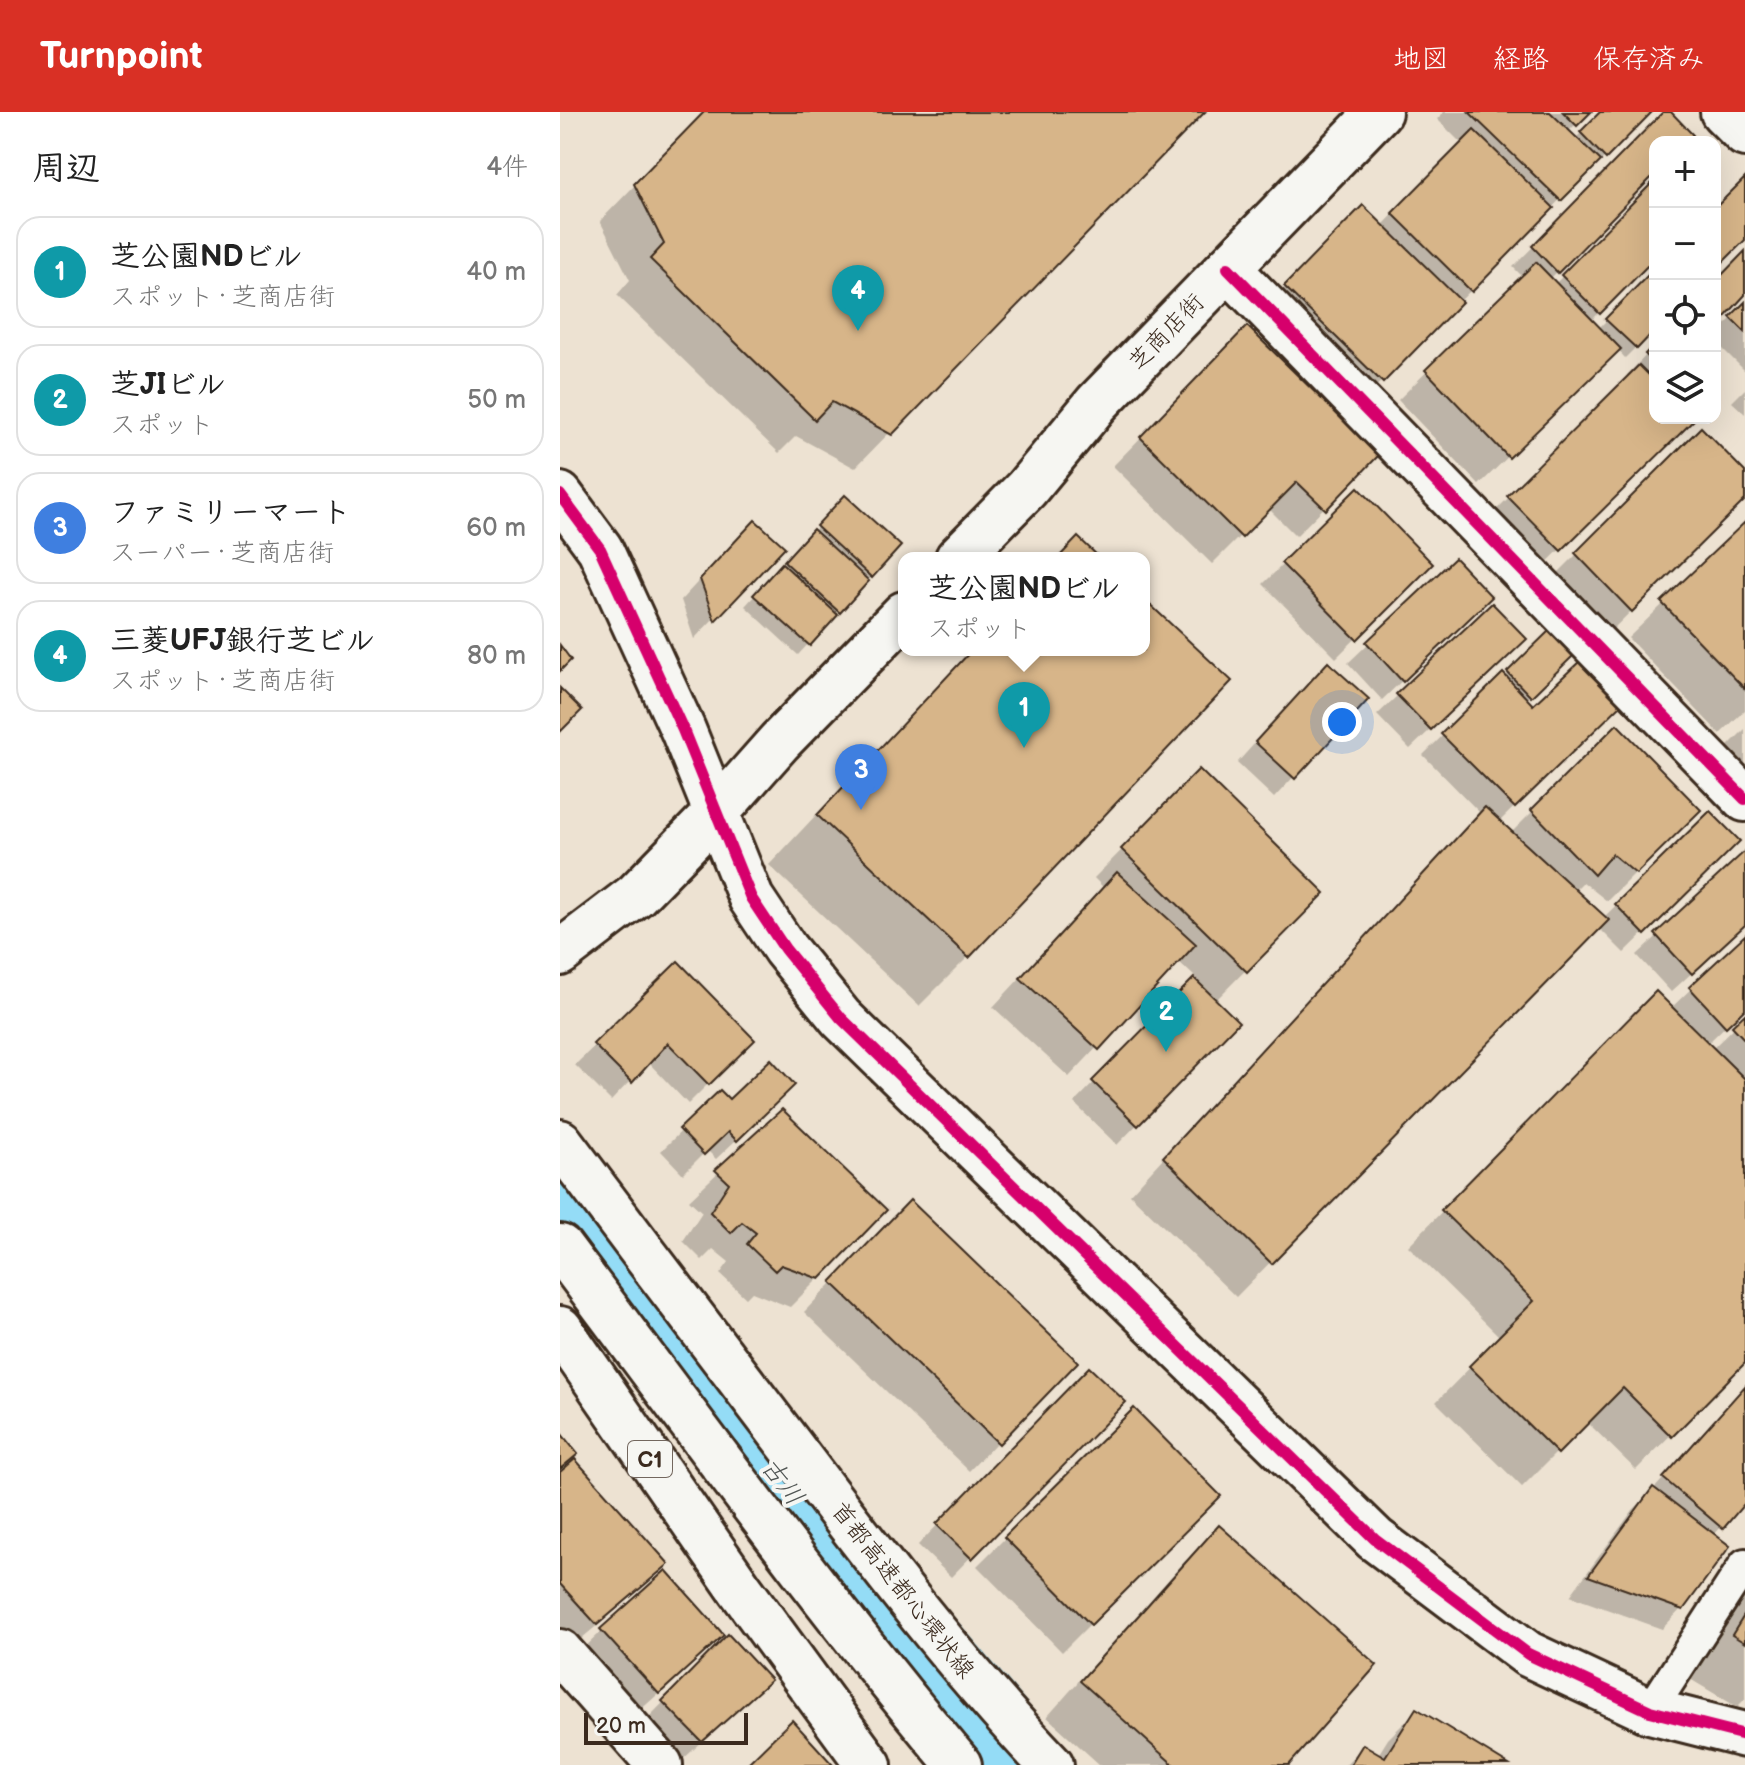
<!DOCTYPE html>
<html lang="ja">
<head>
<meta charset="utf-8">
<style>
  body { margin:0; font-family:"Balsamiq Sans","Klee One",sans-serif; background:#f2f2f2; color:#222 }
  .controls { position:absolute; right:24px; top:24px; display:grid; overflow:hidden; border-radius:16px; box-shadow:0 8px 32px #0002 }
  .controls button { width:72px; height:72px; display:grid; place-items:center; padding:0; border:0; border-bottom:2px solid #e0e0e0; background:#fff; color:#222; font:40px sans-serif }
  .scale { position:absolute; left:24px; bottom:20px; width:164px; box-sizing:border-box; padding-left:8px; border:4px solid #3b2a1e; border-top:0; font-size:22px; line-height:28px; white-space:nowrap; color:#3b2a1e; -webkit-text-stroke:6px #f6f6f2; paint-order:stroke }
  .you { position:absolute; left:782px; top:610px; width:28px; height:28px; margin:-20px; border:6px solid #fff; border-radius:50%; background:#1a73e8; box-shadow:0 0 0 12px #1a73e833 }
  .badge { display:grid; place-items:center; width:52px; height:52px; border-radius:50%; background:#d93025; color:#fff; font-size:26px; font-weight:700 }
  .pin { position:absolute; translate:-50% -66px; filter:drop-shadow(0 2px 4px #0008) }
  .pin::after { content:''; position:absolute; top:42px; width:28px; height:24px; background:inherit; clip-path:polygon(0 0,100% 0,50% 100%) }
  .popup { position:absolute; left:338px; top:440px; width:252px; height:104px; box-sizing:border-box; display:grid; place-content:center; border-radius:16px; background:#fff; filter:drop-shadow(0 2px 6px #0005); font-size:26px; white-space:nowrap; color:#767676 }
  .popup b { font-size:30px; color:#222 }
  .popup::after { content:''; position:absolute; left:50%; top:100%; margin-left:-16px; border:16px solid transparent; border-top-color:#fff }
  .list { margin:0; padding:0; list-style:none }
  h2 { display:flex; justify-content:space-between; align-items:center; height:104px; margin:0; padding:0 32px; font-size:34px }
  h2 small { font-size:26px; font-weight:400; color:#767676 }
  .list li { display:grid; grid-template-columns:52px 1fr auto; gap:24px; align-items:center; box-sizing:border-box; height:112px; margin:0 16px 16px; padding:0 16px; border:2px solid #e0e0e0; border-radius:24px }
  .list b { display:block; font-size:30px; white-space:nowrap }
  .list p { margin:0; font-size:26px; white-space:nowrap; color:#767676 }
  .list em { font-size:26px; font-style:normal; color:#767676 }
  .icon { flex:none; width:44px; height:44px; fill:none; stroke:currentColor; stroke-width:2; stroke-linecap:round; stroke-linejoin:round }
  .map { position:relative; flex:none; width:1185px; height:1653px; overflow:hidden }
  header { display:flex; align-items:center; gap:48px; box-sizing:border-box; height:112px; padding:0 40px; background:#d93025; color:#fff }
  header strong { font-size:38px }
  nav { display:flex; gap:44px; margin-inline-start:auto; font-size:28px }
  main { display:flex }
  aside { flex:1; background:#fff }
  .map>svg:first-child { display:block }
  .shadow { fill:#0003 }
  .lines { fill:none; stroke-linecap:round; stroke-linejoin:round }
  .river { stroke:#94dcf6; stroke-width:98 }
  .building { fill:#d7b589; stroke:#3b2a1e; stroke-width:2 }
  .lane-casing { stroke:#3b2a1e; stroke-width:36 }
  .street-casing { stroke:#3b2a1e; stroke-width:50 }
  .secondary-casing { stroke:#3b2a1e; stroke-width:50 }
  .highway-casing { stroke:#3b2a1e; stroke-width:50 }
  .lane { stroke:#f6f6f2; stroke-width:30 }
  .street { stroke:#f6f6f2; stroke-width:44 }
  .secondary { stroke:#f6f6f2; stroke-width:44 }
  .highway { stroke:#f6f6f2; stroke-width:44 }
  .cycleway-casing { stroke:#f6f6f2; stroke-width:17 }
  .cycleway { stroke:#d6006c; stroke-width:12 }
  .labels { text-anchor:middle; stroke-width:8; stroke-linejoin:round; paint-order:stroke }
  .shield { fill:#f6f6f2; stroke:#73675e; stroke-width:2 }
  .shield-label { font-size:22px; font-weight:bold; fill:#3b2a1e }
  .street-label { font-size:24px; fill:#3b2a1e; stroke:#f6f6f2 }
  .water-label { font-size:26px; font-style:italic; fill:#515654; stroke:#f6f6f2 }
</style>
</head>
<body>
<header>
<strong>Turnpoint</strong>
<nav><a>地図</a><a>経路</a><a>保存済み</a></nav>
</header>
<main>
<aside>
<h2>周辺<small>4件</small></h2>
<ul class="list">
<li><span class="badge" style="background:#0f9aa8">1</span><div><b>芝公園NDビル</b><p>スポット · 芝商店街</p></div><em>40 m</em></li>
<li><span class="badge" style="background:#0f9aa8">2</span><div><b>芝JIビル</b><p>スポット</p></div><em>50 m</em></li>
<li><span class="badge" style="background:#3f7fe0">3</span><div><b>ファミリーマート</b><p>スーパー · 芝商店街</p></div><em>60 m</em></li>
<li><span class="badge" style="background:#0f9aa8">4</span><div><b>三菱UFJ銀行芝ビル</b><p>スポット · 芝商店街</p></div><em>80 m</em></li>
</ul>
</aside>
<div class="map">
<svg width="1185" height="1653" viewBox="0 0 1185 1653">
  <rect width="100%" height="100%" fill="#ede2d2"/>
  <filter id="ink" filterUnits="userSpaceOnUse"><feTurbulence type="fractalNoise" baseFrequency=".0125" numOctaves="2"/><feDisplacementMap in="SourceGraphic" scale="16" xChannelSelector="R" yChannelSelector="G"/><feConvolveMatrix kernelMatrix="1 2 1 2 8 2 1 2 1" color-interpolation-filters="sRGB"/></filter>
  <g filter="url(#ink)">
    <g class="shadow">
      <path d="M146 0H642L295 356 236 324 219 341 57 183 70 168 40 109Z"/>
      <path d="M884 0H1028L1008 20 1015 27 1042 0H1089L1035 55 1034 53 793 298 697 204 803 96 822 114 902 32 877 7Z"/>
      <path d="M1106 0H1108L1123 30H1095V59L990 167 995 172 1095 70V144L1031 209 1038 217 1095 159V216L1065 246 1058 238 919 373 838 288 963 165 953 155Z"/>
      <path d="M1185 193V258H1184L1155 229V223Z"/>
      <path d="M687 217 816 343 736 424 708 396 652 452 553 354Z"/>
      <path d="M1095 234V306H1129L1131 308 971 466 920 414 1069 266 1067 263Z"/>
      <path d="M1185 277V302L1172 290Z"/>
      <path d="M1141 318 1185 362V386L1043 527 988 471Z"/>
      <path d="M798 378 871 452 776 546 703 472Z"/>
      <path d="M285 385 339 434 238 543 185 494Z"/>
      <path d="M1185 413V598L1160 622 1068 526Z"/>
      <path d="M175 430 222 435 134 527 121 488Z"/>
      <path d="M584 490 669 569 408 845 359 894 209 753 411 538H584Z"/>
      <path d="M932 494 945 547 850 637 817 603Z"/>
      <path d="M909 504 822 588 788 551 808 532Z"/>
      <path d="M992 518 1013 541 965 588 973 596 1059 592 939 710 951 721 1057 615 1138 698 1047 789 1023 770 1014 779 1043 806 1150 701 1178 729 1064 841 1039 816 676 1185 570 1082 891 732 921 702 863 643 943 564 944 566Z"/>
      <path d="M748 572 806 587 714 686 677 651Z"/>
      <path d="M1185 617V674L1157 645Z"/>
      <path d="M639 660 762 781 655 889 677 910 557 1033 514 991 636 866 618 849 509 965 433 895 544 776 534 766Z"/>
      <path d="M1185 742V812L1111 880 1077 843Z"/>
      <path d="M1185 825V895L1147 932 1152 937 1185 905V1248L1076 1358 1027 1310 962 1375 876 1290 940 1225 848 1134 1096 882 1111 896Z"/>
      <path d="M118 852 192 928 128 992 88 950 51 989 15 953Z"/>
      <path d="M160 981 169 990 213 993 156 1047 147 1038 123 1062 101 1039Z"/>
      <path d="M222 1000 259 1166 230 1195 192 1180 186 1186 160 1162 169 1150 153 1137 142 1148 123 1129 142 1100 129 1088Z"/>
      <path d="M322 1119 515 1250 409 1359 244 1200Z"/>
      <path d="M529 1257 563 1290 391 1465 358 1433Z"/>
      <path d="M1185 1276V1388L1153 1424 1122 1496 1102 1517 1010 1484 1073 1398 1093 1378Z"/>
      <path d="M574 1298 658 1384 502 1540 417 1454Z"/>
      <path d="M0 1363 107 1452 87 1472 16 1531 0 1514Z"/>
      <path d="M659 1416 726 1653H540L487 1605 624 1450Z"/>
      <path d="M1185 1478V1587L1177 1595 1130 1567Z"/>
      <path d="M42 1519 142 1543 78 1600 22 1538Z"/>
      <path d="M168 1525 188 1588 121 1649 84 1610Z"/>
      <path d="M856 1599 945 1653H785L803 1634 818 1643 828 1627Z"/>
    </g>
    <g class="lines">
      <path class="river" d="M0 1078 302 1472 456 1653"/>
    </g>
    <g class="building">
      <path d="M144 0H645L332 323 272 290 255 308 90 147 104 132 74 72Z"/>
      <path d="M909 0H990L1041 49 1001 89Z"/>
      <path d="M1003 0H1031L1017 14Z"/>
      <path d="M1040 0H1092L1046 47 1020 20Z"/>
      <path d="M1103 0H1111L1133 23 1126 30H1095V62L998 161 972 134Z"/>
      <path d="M914 18 994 96 912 180 832 101Z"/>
      <path d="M1185 66V128L1155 158V96Z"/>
      <path d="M1095 68V146L1040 202 1001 163Z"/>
      <path d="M803 93 902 190 823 271 724 174Z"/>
      <path d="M1185 139V183L1155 216V170Z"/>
      <path d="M976 150 1061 237 949 346 865 258Z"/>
      <path d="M1095 156V218L1077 237 1045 207Z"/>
      <path d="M1185 190V220L1170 205Z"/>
      <path d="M687 214 819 343 766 398 737 370 682 426 580 325Z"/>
      <path d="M1095 232V252L1085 242Z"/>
      <path d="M1079 253 1095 269V306H1132L1134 308 1001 439 947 384Z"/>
      <path d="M1141 315 1185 360V388L1072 500 1015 441Z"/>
      <path d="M798 375 873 452 797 528 721 451Z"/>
      <path d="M285 383 341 434 312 466 256 414Z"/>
      <path d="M195 408 225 435 155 509 140 467Z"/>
      <path d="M1185 410V577L1101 490Z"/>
      <path d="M253 417 309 469 280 501 224 449Z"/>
      <path d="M518 425 540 446H498Z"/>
      <path d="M895 446 932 485 843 570 806 530Z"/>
      <path d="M222 451 278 503 250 534 193 483Z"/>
      <path d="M584 487 672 569 409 846 257 703 412 538H584Z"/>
      <path d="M932 491 967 527 871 618 836 582Z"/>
      <path d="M992 516 1016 541 971 585 947 560Z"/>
      <path d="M0 533 11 548 0 559Z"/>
      <path d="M1020 549 1062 592 955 696 881 622 943 561 973 593Z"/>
      <path d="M768 550 809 587 735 667 695 630Z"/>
      <path d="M0 576 22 598 0 620Z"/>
      <path d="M1057 612 1141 698 1076 762 1052 742 1034 763 971 698Z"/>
      <path d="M639 657 765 781 687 860 561 737Z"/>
      <path d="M925 695 1049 808 712 1152 603 1045Z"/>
      <path d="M1150 699 1180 729 1085 823 1055 792Z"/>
      <path d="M1185 739V813L1132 862 1095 822Z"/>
      <path d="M557 760 636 832 539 938 460 866Z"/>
      <path d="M1185 823V897L1166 915 1129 875Z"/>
      <path d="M118 849 195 928 149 973 108 931 72 971 33 932Z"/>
      <path d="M634 866 679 910 578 1014 532 969Z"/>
      <path d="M1096 879 1185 967V1251L1112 1325 1063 1276 998 1342 909 1254 974 1189 881 1098Z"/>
      <path d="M1185 902V928L1172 914Z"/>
      <path d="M211 947 235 973 177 1029 168 1020 144 1043 119 1017 160 978 169 987Z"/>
      <path d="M222 997 327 1098 260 1167 221 1153 215 1159 187 1132 196 1121 182 1110 171 1121 150 1100 169 1071 155 1058Z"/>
      <path d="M350 1088 518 1250 439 1332 271 1170Z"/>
      <path d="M529 1255 566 1290 412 1447 376 1412Z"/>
      <path d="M1185 1274V1391L1163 1417 1103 1366Z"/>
      <path d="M574 1296 661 1384 531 1513 444 1425Z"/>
      <path d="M0 1320 18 1342 0 1357Z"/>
      <path d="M15 1347 109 1452 37 1513 0 1472V1360Z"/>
      <path d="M1093 1375 1170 1434 1123 1498 1028 1464Z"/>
      <path d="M659 1413 817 1553 729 1653H614L520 1569Z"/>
      <path d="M106 1458 164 1523 99 1582 40 1517Z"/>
      <path d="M1185 1502V1531L1172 1523Z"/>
      <path d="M168 1522 211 1568 142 1630 102 1589Z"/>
      <path d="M856 1596 949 1653H790L803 1632 825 1645Z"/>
      <path d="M232 1608 273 1653H186Z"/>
    </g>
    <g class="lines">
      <defs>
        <path id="lane" d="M1090 1599 1185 1452"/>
        <g id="street">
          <path d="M1163 0 1185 22"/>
          <path d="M668 156 1185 687"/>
          <path d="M398 446 466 377 537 291 819 0"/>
          <path d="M157 700 219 630 344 502"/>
          <path d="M0 1540 100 1653"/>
        </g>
        <g id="secondary">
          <path d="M0 383 40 437 123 618 191 786 225 837 281 906 815 1427 968 1542 1090 1599 1185 1623"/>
          <path d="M0 841 76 783 157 700"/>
        </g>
        <g id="highway">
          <path d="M0 1030C79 1135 158 1239 238 1344 318 1450 399 1556 491 1653"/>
          <path d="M0 1135C131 1309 259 1486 399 1653"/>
          <path d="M0 1217 180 1477 309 1653"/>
        </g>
      </defs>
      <use href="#lane" class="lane-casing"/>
      <use href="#street" class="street-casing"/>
      <use href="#secondary" class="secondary-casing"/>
      <use href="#highway" class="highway-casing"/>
      <use href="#lane" class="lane"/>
      <use href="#street" class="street"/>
      <use href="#secondary" class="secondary"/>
      <use href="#highway" class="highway"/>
      <defs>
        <g id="cycleway">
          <path d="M668 156 1185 687"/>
          <path d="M0 383 40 437 123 618 191 786 225 837 281 906 815 1427 968 1542 1090 1599 1185 1623"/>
        </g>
      </defs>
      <use href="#cycleway" class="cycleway-casing"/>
      <use href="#cycleway" class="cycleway"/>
    </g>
  </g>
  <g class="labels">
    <rect class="shield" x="68" y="1329" width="44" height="36" rx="6"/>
    <g class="shield-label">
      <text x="90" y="1355">C1</text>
    </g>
    <g class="street-label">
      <text transform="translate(606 220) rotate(-46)" y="8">芝商店街</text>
      <text transform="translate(343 1478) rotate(52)" y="8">首都高速都心環状線</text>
    </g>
    <g class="water-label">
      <text transform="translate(223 1369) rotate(53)" y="9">古川</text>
    </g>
  </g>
</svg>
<div class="controls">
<button>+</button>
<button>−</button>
<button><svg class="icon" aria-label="locate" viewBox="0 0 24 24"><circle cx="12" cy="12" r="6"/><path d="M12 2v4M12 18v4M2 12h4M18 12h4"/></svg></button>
<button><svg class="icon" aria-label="layers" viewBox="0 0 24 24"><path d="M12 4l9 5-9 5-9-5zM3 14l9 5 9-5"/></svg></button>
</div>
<div class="scale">20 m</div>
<div class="you"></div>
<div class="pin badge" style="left:464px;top:636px;background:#0f9aa8">1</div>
<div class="popup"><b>芝公園NDビル</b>スポット</div>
<div class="pin badge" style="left:606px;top:940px;background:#0f9aa8">2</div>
<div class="pin badge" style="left:301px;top:698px;background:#3f7fe0">3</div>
<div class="pin badge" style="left:298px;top:219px;background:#0f9aa8">4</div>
</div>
</main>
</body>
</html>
